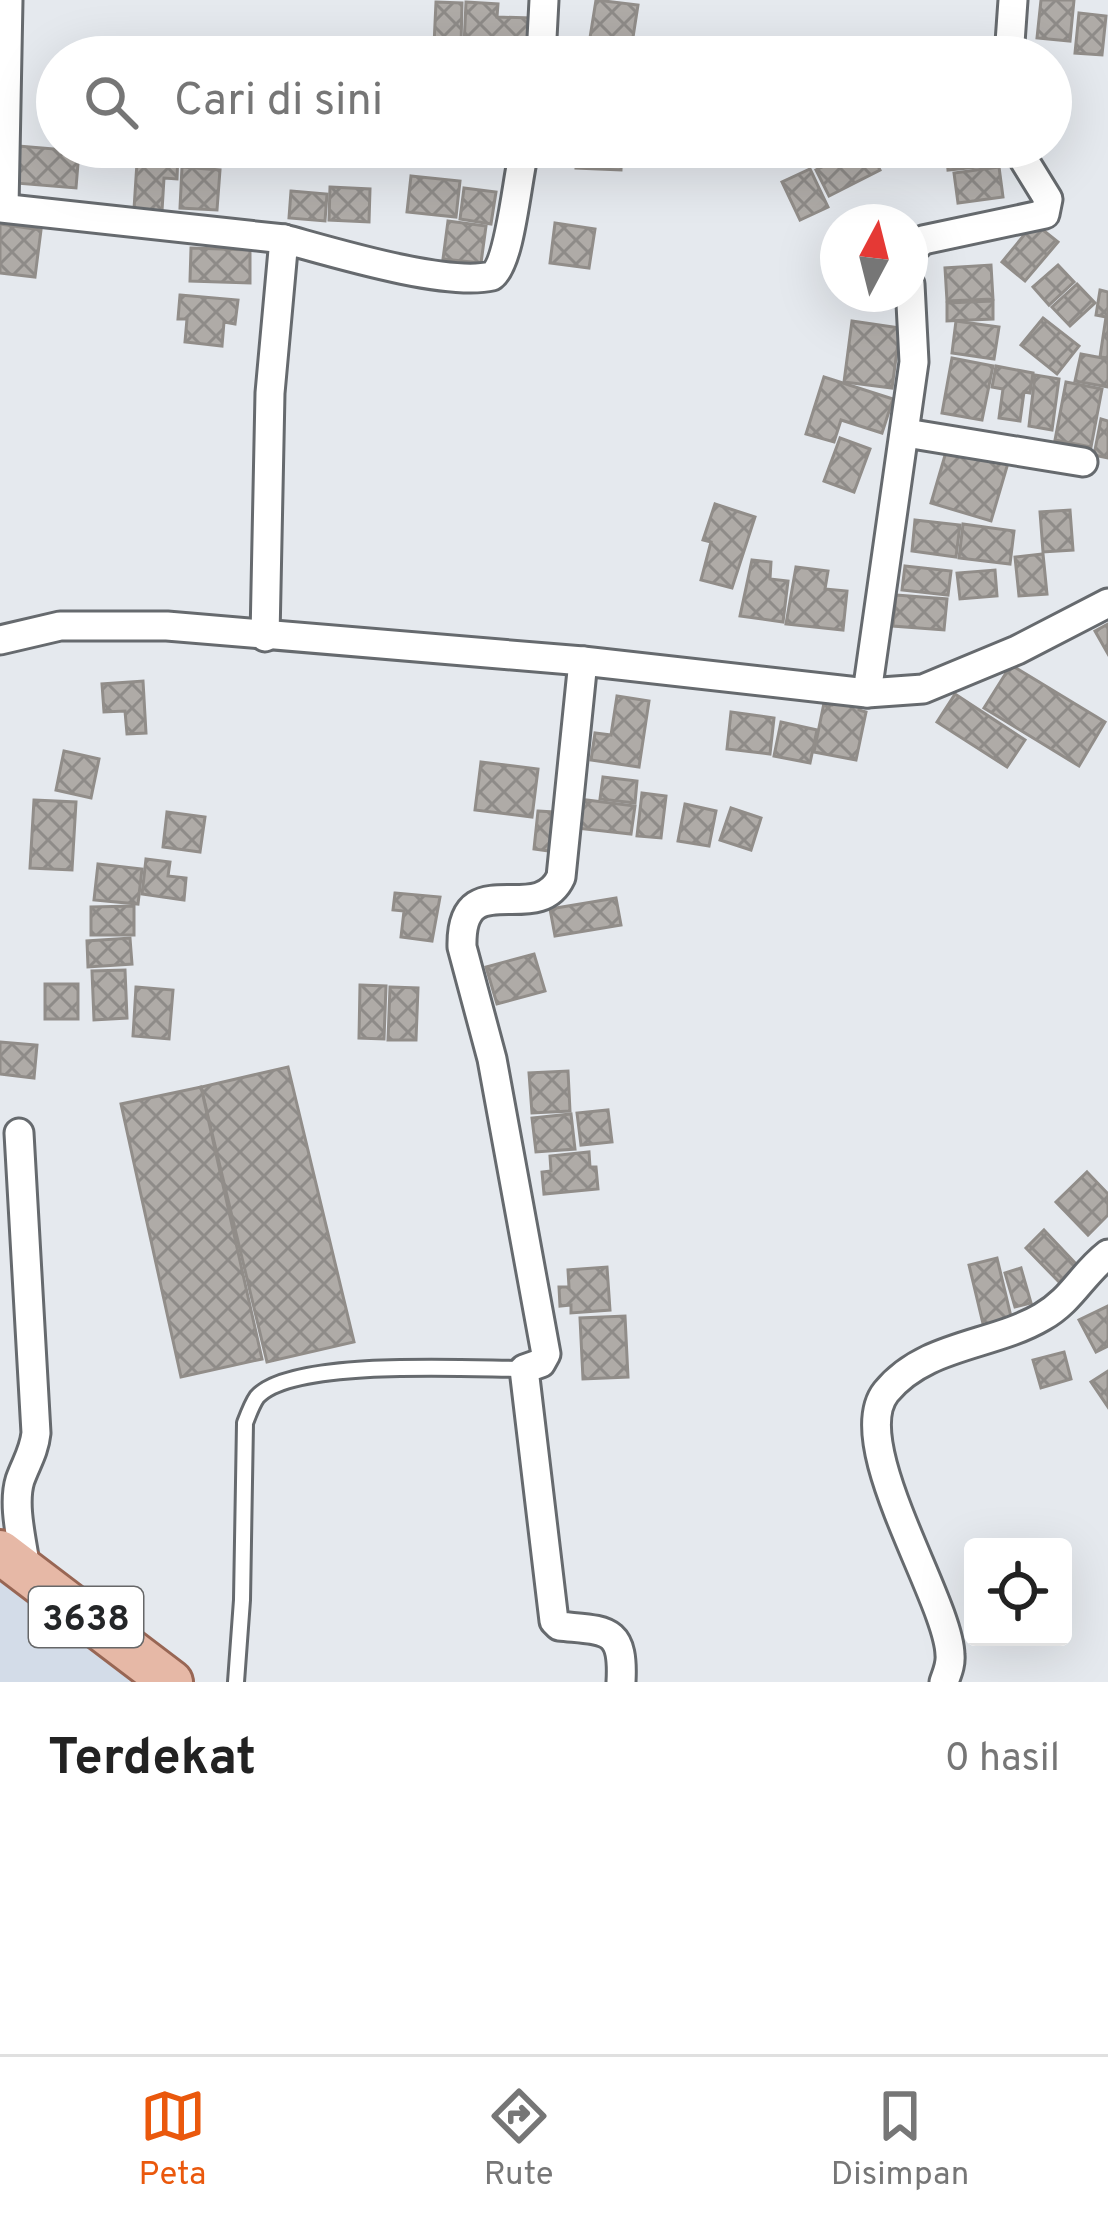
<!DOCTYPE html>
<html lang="id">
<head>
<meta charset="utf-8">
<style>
  body { margin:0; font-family:Overpass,sans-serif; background:#f2f2f2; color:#222 }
  .controls { position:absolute; right:36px; bottom:36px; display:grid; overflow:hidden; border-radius:12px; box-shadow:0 12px 48px #0002 }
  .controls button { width:108px; height:108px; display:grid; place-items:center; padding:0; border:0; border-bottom:3px solid #e0e0e0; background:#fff; color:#222; font:60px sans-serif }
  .compass { position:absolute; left:820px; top:204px; width:108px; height:108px; border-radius:50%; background:#fff; box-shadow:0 12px 48px #0002; rotate:7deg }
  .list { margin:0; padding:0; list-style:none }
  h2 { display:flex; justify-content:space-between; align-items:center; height:156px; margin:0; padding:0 48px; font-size:51px }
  h2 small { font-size:39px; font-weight:400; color:#767676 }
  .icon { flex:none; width:66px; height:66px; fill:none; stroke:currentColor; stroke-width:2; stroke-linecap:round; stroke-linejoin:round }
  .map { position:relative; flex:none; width:1108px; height:1682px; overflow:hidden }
  .search { position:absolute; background:#fff; box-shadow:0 12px 48px #0002; left:36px; right:36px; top:36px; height:132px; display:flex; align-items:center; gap:30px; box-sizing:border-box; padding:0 42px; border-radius:66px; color:#767676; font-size:45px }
  .sheet { height:372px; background:#fff }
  nav { display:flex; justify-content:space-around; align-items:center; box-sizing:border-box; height:168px; border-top:3px solid #e0e0e0; background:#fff; font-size:33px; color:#767676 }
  nav a { display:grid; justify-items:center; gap:6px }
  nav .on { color:#ea580c }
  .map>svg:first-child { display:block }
  .built { fill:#d3dce8 }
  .building { fill:url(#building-cross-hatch); stroke:#918d89; stroke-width:3 }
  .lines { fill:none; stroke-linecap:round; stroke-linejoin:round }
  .service-casing { stroke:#666a6e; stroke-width:20 }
  .minor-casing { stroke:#666a6e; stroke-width:33 }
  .primary-casing { stroke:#986654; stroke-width:48 }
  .service { stroke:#fff; stroke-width:14 }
  .minor { stroke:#fff; stroke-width:27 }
  .primary { stroke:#e6b8a6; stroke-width:42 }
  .labels { text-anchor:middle; stroke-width:12; stroke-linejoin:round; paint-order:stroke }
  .shield { fill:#fff; stroke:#666768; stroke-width:3 }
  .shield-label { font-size:36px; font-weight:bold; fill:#242628 }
</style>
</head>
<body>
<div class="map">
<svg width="1108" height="1682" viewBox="0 0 1108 1682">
  <defs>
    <pattern id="building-cross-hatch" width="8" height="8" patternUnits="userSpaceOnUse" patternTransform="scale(3)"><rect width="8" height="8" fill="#afaba7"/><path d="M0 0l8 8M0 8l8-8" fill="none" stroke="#8e8b88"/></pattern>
  </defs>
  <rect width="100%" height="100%" fill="#e5e9ee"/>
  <path class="built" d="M0 1572 148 1682H0Z"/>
  <g class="building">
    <path d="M596 0 638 5 631 50 589 44Z"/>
    <path d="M1041 0H1074L1070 41 1037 38Z"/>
    <path d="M436 2 462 3 461 46 434 45Z"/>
    <path d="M466 2 498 4 497 17 531 18 529 48 464 45Z"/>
    <path d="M1079 13 1106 16 1102 55 1075 53Z"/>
    <path d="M454 50 484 51 483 57H454Z"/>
    <path d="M488 52 528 54V57H488Z"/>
    <path d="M18 146 79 151 76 188 15 183Z"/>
    <path d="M138 147 178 153 177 179 164 178 162 211 134 209Z"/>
    <path d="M577 147H622L621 170 576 168Z"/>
    <path d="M863 147H869L880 170 829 196 816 170Z"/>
    <path d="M946 147H987L988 166 948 170Z"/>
    <path d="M182 167 220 170 217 210 180 208Z"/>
    <path d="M999 167 1003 197 958 203 954 173Z"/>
    <path d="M810 169 828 207 800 220 782 182Z"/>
    <path d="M411 176 460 181 456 217 407 212Z"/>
    <path d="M330 187 370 189 369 222 329 220Z"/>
    <path d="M464 188 496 192 491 224 460 219Z"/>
    <path d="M291 191 327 194 325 221 289 218Z"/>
    <path d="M448 221 486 226 481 263 443 259Z"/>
    <path d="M555 223 595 229 589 268 550 263Z"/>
    <path d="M1034 223 1058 242 1025 281 1002 262Z"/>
    <path d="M0 224 41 230 35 277 0 273Z"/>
    <path d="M191 248 250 250V283L190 281Z"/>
    <path d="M991 265 993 299 947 301 945 268Z"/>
    <path d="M1058 265 1074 282 1049 305 1033 287Z"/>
    <path d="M1077 284 1095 303 1070 326 1052 307Z"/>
    <path d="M1100 290 1108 292V358L1100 357 1106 317 1096 315Z"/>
    <path d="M180 295 238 300 235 324 224 322 222 346 185 342 187 319H178Z"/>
    <path d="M993 301V319L947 321V303Z"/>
    <path d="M1043 318 1079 346 1057 374 1021 345Z"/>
    <path d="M852 321 900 328 892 388 844 382Z"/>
    <path d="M956 321 999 327 994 359 952 353Z"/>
    <path d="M1081 354 1108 359V387L1075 381Z"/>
    <path d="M952 358 993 366 982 420 942 413Z"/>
    <path d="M996 366 1033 373 1030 393 1024 392 1020 421 999 418 1003 389 992 387Z"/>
    <path d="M1035 375 1059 379 1052 430 1029 426Z"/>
    <path d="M824 377 893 399 882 433 841 420 834 442 806 434Z"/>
    <path d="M1066 382 1102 389 1091 447 1055 440Z"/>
    <path d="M1101 419 1108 421V458L1094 455Z"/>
    <path d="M840 438 870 449 854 492 824 481Z"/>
    <path d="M948 445 1008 463 991 521 931 503Z"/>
    <path d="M715 504 755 517 732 588 701 580 711 542 703 540Z"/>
    <path d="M1070 510 1073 550 1043 552 1040 512Z"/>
    <path d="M915 520 960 525 956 557 912 551Z"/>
    <path d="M963 524 1014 531 1010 564 959 558Z"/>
    <path d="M1043 554 1047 594 1019 596 1015 557Z"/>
    <path d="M752 560 771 562 770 579 788 581 783 622 740 616Z"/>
    <path d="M905 566 951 571 948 595 902 590Z"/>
    <path d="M796 567 828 571 825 589 847 591 843 630 786 624Z"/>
    <path d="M995 570 997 596 960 599 957 573Z"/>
    <path d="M896 595 947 599 944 630 893 626Z"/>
    <path d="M1108 624V654L1095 631Z"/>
    <path d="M1011 665 1105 722 1079 766 984 708Z"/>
    <path d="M143 681 146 733 127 734 125 711 104 712 102 684Z"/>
    <path d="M955 694 1025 740 1007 767 937 722Z"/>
    <path d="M617 696 649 701 639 767 591 760 595 733 611 735Z"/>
    <path d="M834 696 860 702 859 710 866 712 856 760 814 752 824 703 832 705Z"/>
    <path d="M731 712 774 718 770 754 727 749Z"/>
    <path d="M781 722 817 730 810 763 774 756Z"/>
    <path d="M64 751 99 759 91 798 56 790Z"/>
    <path d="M481 762 538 769 532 817 475 810Z"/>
    <path d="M603 777 637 781 635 803 600 799Z"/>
    <path d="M642 793 666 796 661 838 637 836Z"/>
    <path d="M579 799 635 806 631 834 576 828Z"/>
    <path d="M34 800 76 802 72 870 30 868Z"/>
    <path d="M685 804 716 811 709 846 678 841Z"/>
    <path d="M731 808 761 818 751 850 720 840Z"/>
    <path d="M538 811 553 812 549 851 534 849Z"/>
    <path d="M167 812 205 817 200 852 163 847Z"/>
    <path d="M146 859 170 862 168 876 186 878 184 900 142 894Z"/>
    <path d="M98 864 142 869 138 904 94 900Z"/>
    <path d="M395 893 440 897 432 941 401 937 404 911 393 910Z"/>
    <path d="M616 898 621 925 555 936 550 909Z"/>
    <path d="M134 906V935H91V907Z"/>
    <path d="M130 938 132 964 88 967 87 941Z"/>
    <path d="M534 954 545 991 497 1004 486 967Z"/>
    <path d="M125 970 127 1018 94 1020 92 971Z"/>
    <rect x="45" y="984" width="33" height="35"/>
    <path d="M360 985 386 986 384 1039 359 1038Z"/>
    <path d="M136 987 173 990 169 1039 133 1036Z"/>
    <path d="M390 987 418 988 416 1040H388Z"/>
    <path d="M0 1042 37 1045 34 1078 0 1074Z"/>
    <path d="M288 1067 354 1342 267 1362 201 1087Z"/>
    <path d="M568 1071 570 1111 532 1113 529 1073Z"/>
    <path d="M201 1087 262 1359 181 1377 121 1104Z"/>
    <path d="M608 1110 612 1142 581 1145 577 1113Z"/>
    <path d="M571 1114 575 1149 536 1152 532 1118Z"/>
    <path d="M589 1152 590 1167H596L598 1189 544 1194 542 1172 551 1171 550 1156Z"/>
    <path d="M1087 1172 1108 1194V1215L1088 1235 1056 1202Z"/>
    <path d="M1044 1230 1077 1265 1059 1282 1026 1248Z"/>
    <path d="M997 1258 1013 1325 985 1332 969 1265Z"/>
    <path d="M607 1267 610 1310 571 1313V1305L560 1306 559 1287H569L568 1270Z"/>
    <path d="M1021 1268 1031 1303 1015 1307 1005 1273Z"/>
    <path d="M1108 1306V1346L1096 1352 1079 1320Z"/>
    <path d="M625 1316 628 1377 583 1379 580 1318Z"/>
    <path d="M1064 1352 1071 1379 1041 1388 1033 1360Z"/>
    <path d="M1108 1371V1407L1091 1382Z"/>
  </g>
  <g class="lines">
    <defs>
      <path id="service" d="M236 1682 242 1600 245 1423C248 1415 252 1404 257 1397 291 1358 470 1369 524 1369"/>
      <g id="minor">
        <path d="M541 57 544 0"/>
        <path d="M1009 57 1013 0"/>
        <path d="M4 207 8 0"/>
        <path d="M0 208 284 239"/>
        <path d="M910 252 923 240 1045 214 1048 199 1016 147"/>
        <path d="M906 433 1083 462"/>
        <path d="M265 637 270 393 284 239C332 252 446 287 492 276 511 262 517 176 525 147"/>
        <path d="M0 640 60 626H167L583 661 867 693 923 689 1017 650 1108 603"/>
        <path d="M583 661 561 877C537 929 460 862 462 947L492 1059 546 1354 541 1363 524 1369 554 1621 559 1626C606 1631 624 1626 621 1682"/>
        <path d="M867 693 914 362 910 284"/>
        <path d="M19 1133 36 1433C34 1452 26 1463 20 1480 12 1506 23 1544 26 1571"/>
        <path d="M944 1682C947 1673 951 1665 950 1655 949 1600 845 1443 886 1392 925 1344 993 1346 1042 1317 1072 1300 1082 1274 1108 1254"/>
      </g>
      <path id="primary" d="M0 1552 171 1682"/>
    </defs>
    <use href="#service" class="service-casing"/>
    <use href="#minor" class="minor-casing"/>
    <use href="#primary" class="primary-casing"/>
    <use href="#service" class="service"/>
    <use href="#minor" class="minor"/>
    <use href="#primary" class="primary"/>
  </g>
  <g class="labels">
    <rect class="shield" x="29" y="1587" width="114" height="60" rx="9"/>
    <g class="shield-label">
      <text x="86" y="1630">3638</text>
    </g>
  </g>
</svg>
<div class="controls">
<button><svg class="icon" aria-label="locate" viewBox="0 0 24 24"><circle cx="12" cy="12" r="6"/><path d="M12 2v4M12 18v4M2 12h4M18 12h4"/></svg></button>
</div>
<svg class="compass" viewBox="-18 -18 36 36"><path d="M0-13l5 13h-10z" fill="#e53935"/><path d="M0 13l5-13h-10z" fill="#767676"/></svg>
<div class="search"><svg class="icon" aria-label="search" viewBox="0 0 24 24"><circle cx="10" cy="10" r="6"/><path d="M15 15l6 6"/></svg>Cari di sini</div>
</div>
<section class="sheet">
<h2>Terdekat<small>0 hasil</small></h2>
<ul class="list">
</ul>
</section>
<nav>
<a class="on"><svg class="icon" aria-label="map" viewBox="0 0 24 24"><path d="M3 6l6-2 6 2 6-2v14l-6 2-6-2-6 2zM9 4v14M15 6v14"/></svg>Peta</a>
<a><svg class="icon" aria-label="directions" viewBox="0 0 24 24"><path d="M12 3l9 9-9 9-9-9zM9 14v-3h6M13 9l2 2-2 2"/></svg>Rute</a>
<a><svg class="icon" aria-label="saved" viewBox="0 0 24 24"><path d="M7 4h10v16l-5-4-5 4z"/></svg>Disimpan</a>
</nav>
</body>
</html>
